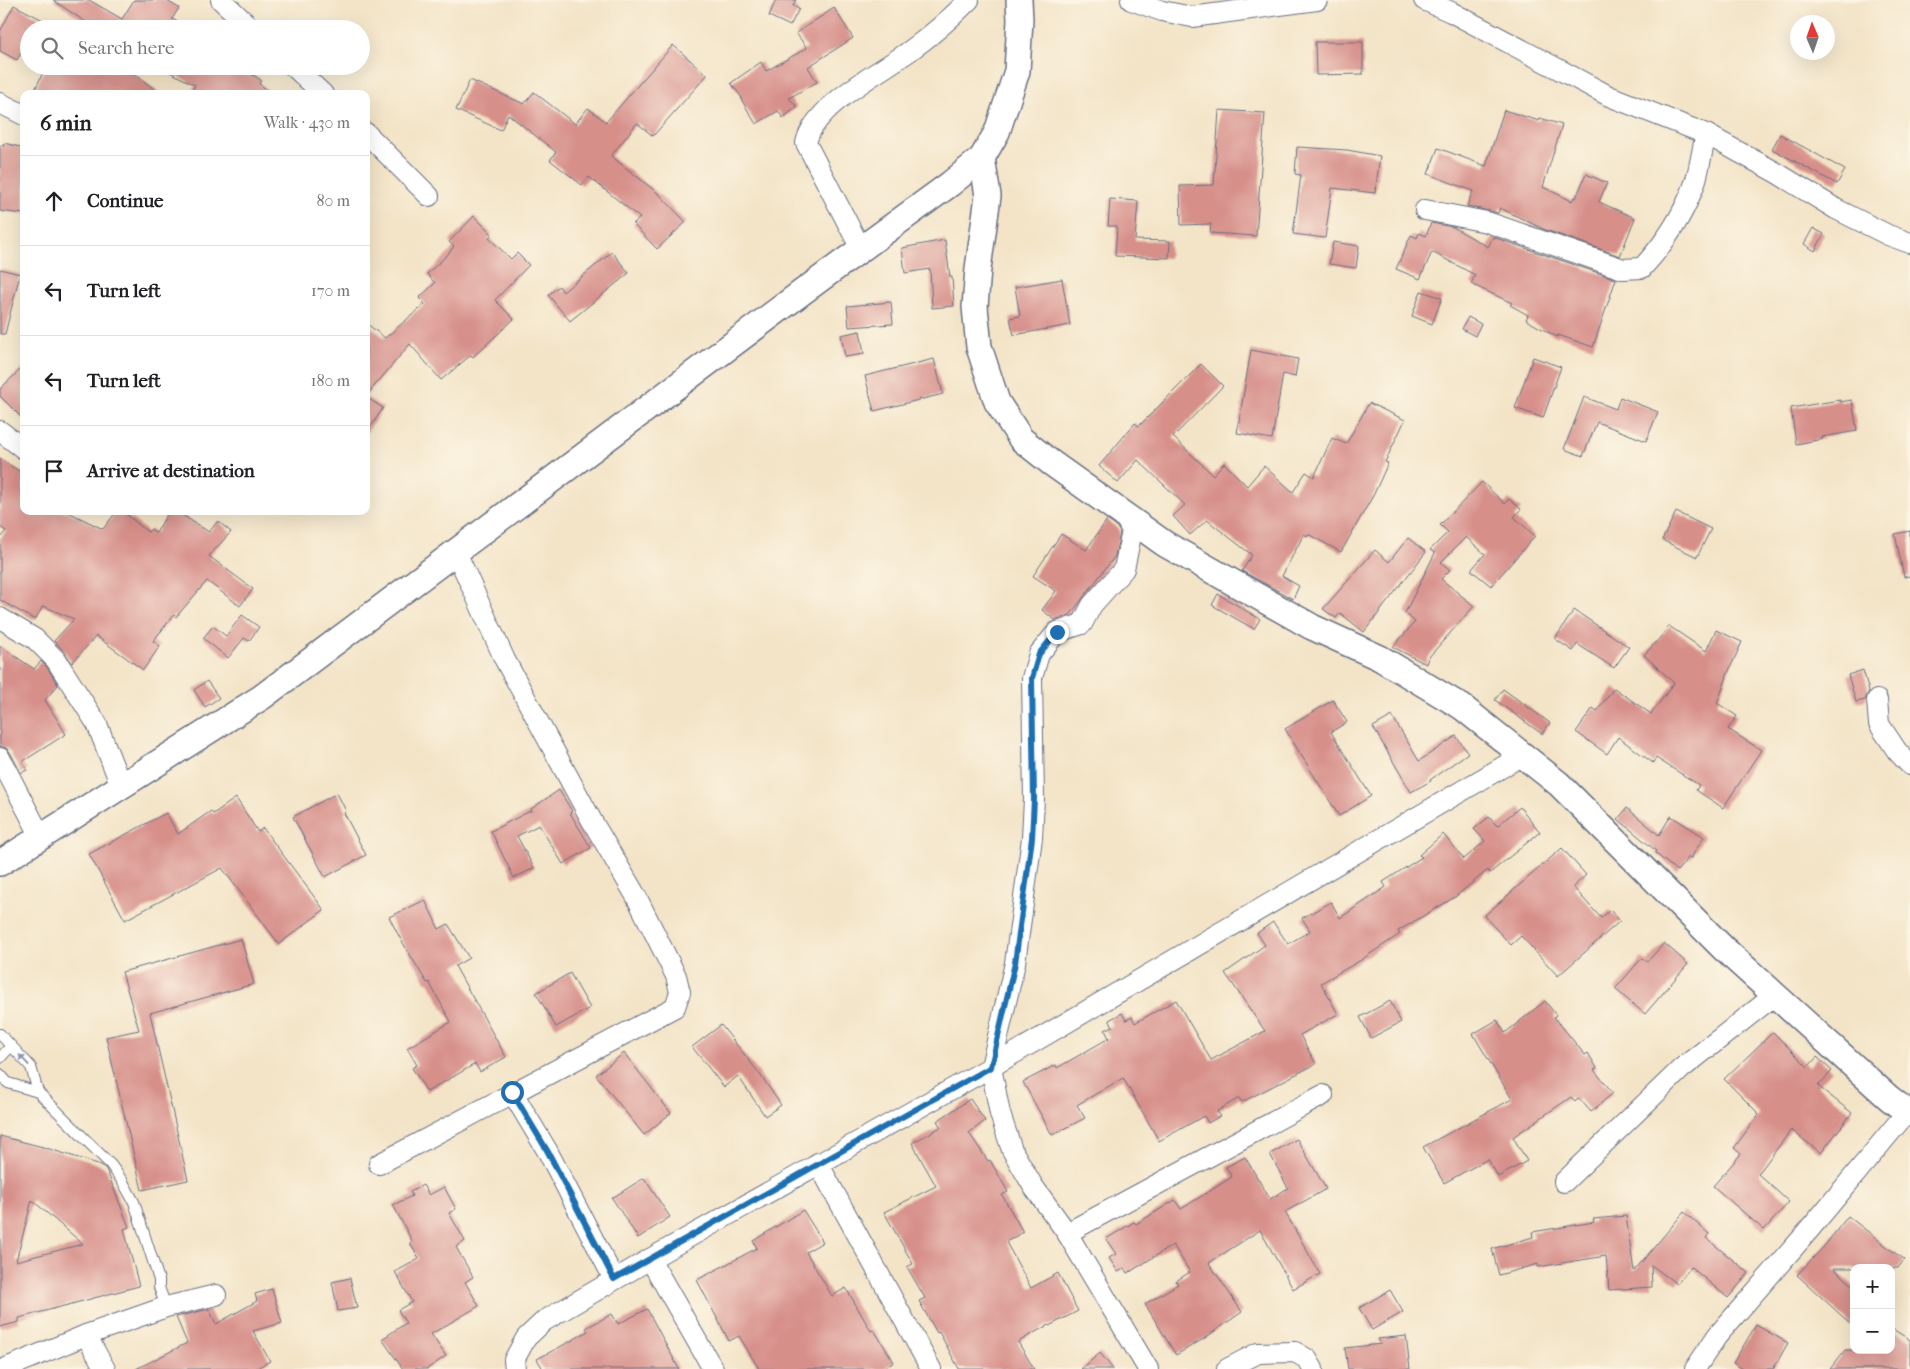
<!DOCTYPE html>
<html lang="en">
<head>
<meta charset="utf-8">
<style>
  body { margin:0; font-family:"IM FELL French Canon",serif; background:#f6f6f6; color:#202124 }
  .controls { position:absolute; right:15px; bottom:15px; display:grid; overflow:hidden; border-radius:10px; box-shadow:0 5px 20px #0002 }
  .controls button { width:45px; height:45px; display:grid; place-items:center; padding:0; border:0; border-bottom:1px solid #e0e0e0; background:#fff; color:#202124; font:25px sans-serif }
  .compass { position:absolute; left:1790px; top:15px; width:45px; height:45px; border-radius:50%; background:#fff; box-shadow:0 5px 20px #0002; rotate:358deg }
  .stop { position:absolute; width:15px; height:15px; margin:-11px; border:4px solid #1f6fb2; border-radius:50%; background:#fff }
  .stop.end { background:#1f6fb2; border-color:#fff; box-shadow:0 1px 5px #0008 }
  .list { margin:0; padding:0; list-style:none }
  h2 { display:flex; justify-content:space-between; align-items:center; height:65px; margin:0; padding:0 20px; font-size:21px }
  h2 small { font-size:16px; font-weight:400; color:#757577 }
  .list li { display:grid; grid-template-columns:32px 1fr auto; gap:15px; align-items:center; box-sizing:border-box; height:90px; padding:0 20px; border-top:1px solid #e0e0e0 }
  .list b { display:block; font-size:19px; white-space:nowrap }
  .list em { font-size:16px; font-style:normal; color:#757577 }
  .icon { flex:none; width:28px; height:28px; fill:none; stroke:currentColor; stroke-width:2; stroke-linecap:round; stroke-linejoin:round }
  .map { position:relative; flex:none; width:1910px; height:1369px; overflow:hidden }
  .search { position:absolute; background:#fff; box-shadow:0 5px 20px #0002; left:20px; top:20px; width:350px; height:55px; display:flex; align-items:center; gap:12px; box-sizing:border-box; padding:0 18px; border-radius:28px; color:#757577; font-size:19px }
  .panel { position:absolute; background:#fff; box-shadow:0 5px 20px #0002; left:20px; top:90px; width:350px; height:425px; border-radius:10px }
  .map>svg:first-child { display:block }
  .building { fill:#d78f8a; fill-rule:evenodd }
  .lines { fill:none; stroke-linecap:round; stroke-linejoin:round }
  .service-casing { stroke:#676e83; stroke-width:12 }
  .minor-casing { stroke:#676e83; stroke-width:22 }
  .tertiary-casing { stroke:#676e83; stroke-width:28 }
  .service { stroke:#fff; stroke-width:10 }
  .minor { stroke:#fff; stroke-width:20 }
  .tertiary { stroke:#fff; stroke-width:25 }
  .oneway { fill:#8d97ae }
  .route { stroke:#1f6fb2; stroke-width:6 }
</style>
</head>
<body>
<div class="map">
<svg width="1910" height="1369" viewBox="0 0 1910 1369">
  <rect width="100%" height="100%" fill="#fcf5e5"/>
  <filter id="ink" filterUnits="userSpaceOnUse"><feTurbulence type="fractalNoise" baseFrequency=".02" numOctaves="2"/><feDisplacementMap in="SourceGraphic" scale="10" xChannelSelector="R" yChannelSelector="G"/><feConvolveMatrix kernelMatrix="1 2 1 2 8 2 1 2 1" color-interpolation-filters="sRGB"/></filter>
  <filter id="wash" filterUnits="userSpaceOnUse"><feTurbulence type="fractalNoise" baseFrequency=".0096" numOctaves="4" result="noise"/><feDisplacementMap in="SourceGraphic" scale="20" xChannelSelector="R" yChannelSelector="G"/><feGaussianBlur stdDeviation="1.12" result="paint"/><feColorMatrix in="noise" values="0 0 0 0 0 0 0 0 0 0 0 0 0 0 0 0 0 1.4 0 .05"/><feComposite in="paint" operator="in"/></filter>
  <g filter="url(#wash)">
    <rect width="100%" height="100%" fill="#f3e4c7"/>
    <g id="blocks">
      <g class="building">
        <path d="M53 0H89L122 19 134 0H165L179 8 172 19 191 29H96Z"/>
        <path d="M776 0H796L793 6 799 9 790 26 769 16Z"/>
        <path d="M14 5 60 29H29V39L17 60 0 51V32Z"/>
        <path d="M834 8 853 38 808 67 817 82 789 98 797 107 783 118 778 111 756 124 741 99 742 98 731 83 761 62 766 71 807 48 796 33Z"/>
        <path d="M1315 42H1363V74L1316 75Z"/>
        <path d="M673 45 707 75 653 136 637 123 611 156 659 194 686 222 657 249 633 224 640 218 589 177 582 185 550 160 556 152 508 114 501 130 456 110 470 80 524 104 534 92 575 124 588 108 606 122Z"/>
        <path d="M46 66H124L161 94H33Z"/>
        <path d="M158 66H239L261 80 259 84 274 94H190L195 85Z"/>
        <path d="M1219 110 1265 113 1256 236 1210 233 1211 224 1181 225 1180 186 1214 185Z"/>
        <path d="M1504 110 1539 121 1540 118 1562 125 1543 187 1572 201 1574 197 1576 198 1586 174 1607 183 1599 202 1635 218 1620 256 1543 229 1500 208 1498 213 1467 206 1473 191 1428 174 1438 148 1486 166Z"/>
        <path d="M1780 134 1845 170 1837 184 1772 149Z"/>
        <path d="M4 143 24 148V214L0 211V145L4 146Z"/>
        <path d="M1297 147 1347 150 1380 156 1375 193 1332 188 1325 238 1293 234 1301 175 1295 174Z"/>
        <path d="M1110 199 1138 201 1135 240 1170 241 1169 258 1115 256 1117 226H1108Z"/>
        <path d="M474 216 492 234 489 238 511 259 517 253 529 265 495 300 514 319 473 357 471 355 441 380 410 344 366 396V323L385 338 425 304 419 298 435 283 427 274 449 253 454 246 449 242Z"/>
        <path d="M1431 223 1453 227 1488 247 1493 237 1616 279 1593 347 1558 335 1557 337 1526 320 1528 315 1510 305 1512 303 1471 284 1475 275 1432 252 1420 279 1396 269 1411 235 1417 238 1419 233 1426 236Z"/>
        <path d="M1813 228 1824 234 1815 251 1804 244Z"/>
        <path d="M945 240 950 277H952L954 306 932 308 930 269 905 273 902 248Z"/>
        <path d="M1333 242 1359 246 1356 268 1329 264Z"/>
        <path d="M612 252 629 273 570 321 548 295 559 286 563 292Z"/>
        <path d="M0 269 20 274 5 334H0Z"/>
        <path d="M1062 279 1070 325 1014 335 1010 318 1020 316 1015 287Z"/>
        <path d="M1421 291 1442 298 1432 324 1412 316Z"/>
        <path d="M891 302 893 324 849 327 847 306Z"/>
        <path d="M1468 317 1481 324 1475 336 1462 329Z"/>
        <path d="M860 331 864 354 845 357 841 335Z"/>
        <path d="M1251 350 1298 359 1295 377 1283 374 1272 439 1237 433Z"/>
        <path d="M1533 357 1561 367 1543 418 1515 408Z"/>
        <path d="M934 359 943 394 874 411 865 376Z"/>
        <path d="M1201 364 1223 386 1173 437 1213 475 1224 463 1247 486 1264 466 1293 492 1306 472 1314 477 1332 438 1346 444 1369 403 1405 420 1385 462 1388 463 1374 494 1341 552 1308 534 1307 536 1304 534 1282 576 1299 586 1293 599 1242 571 1252 555 1207 520 1190 535 1173 516 1185 505 1138 460 1118 483 1099 466 1135 423 1139 426Z"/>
        <path d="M24 366V420L0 396V389Z"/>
        <path d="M366 397 383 408 366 434Z"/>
        <path d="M1584 397 1616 409 1620 397 1658 412 1646 441 1597 422 1583 456 1564 449Z"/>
        <path d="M1840 400V402L1852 400 1857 431 1822 437 1823 439 1796 444 1791 408Z"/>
        <path d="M0 459 24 474V511H66L103 529 117 511H122L148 532 151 529 156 533 169 511H176L209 532 218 521 231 532 209 556 253 589 240 606 207 581 176 617 174 615 153 641 160 646 143 670 96 636 72 663 65 652 54 641 74 619 43 606 35 620 0 600V539L6 531 0 527Z"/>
        <path d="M1482 482 1505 504 1509 499 1521 509 1514 517 1535 536 1491 586 1471 570 1485 554 1466 537 1441 562 1450 570 1441 579 1474 606 1428 658 1426 664 1393 647 1415 622 1405 613 1435 553 1430 550 1448 532 1440 525Z"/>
        <path d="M1676 512 1711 529 1697 557 1662 540Z"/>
        <path d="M1107 520 1117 527 1120 533 1115 556 1070 615 1055 620 1042 610 1056 591 1033 576 1061 534 1086 550Z"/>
        <path d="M1910 531V576L1904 577 1895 534Z"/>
        <path d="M1408 538 1426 552 1364 632 1340 613 1336 618 1323 609 1375 550 1389 562Z"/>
        <path d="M1218 594 1260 619 1254 629 1212 605Z"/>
        <path d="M1574 610 1629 647 1614 668 1577 644 1573 651 1555 639Z"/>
        <path d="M242 615 259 627 249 641 244 638 228 658 203 638 213 626 226 636Z"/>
        <path d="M1669 626 1706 651 1716 630 1742 642 1726 677H1727L1717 703 1737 716 1728 729 1761 750 1723 808 1696 790 1699 785 1656 758 1653 763 1618 737 1607 754 1576 732 1593 708 1597 711 1614 688 1651 714 1674 683 1644 655 1659 639Z"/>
        <path d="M0 646 34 669 41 661 47 667 58 685 45 700 66 734 22 762 27 770 21 773 10 752 6 748 0 746Z"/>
        <path d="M1863 670 1869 691 1865 700 1856 702 1848 675Z"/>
        <path d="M207 681 219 698 205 707 194 690Z"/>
        <path d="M1503 689 1550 723 1542 734 1495 700Z"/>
        <path d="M1333 700 1347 722 1331 732 1371 796 1339 816 1285 729Z"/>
        <path d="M1392 716 1419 761 1456 736 1468 753 1430 780 1431 781 1411 792 1373 727Z"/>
        <path d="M559 790 572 811 570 813 591 848 563 864 539 825 517 836 534 868 514 878 491 831 532 810 531 809Z"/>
        <path d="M337 793 346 811 344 813 366 855 325 877 293 817Z"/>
        <path d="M236 798 258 832 263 828 324 910 279 944 222 868 125 920 89 854 166 813 178 834 211 811 213 814Z"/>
        <path d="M1520 807 1540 832 1490 873 1488 870 1455 897 1398 931 1400 934 1361 960 1321 983 1338 1014 1300 1035 1316 1064 1242 1102 1239 1098 1217 1111 1220 1116 1208 1123 1204 1116 1159 1141 1123 1078 1077 1105 1085 1118 1052 1135 1023 1082 1056 1065 1057 1068 1109 1038 1105 1030 1113 1026 1109 1020 1122 1013 1126 1020 1132 1017 1135 1023 1176 1000 1211 1060 1265 1031 1225 973 1265 945 1257 933 1273 922 1288 944 1310 931 1302 918 1331 902 1340 918 1386 887 1383 882 1422 857 1419 855 1443 834 1464 859 1485 841 1474 829 1489 817 1497 826Z"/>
        <path d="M1627 808 1659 835 1671 816 1704 837 1691 858 1689 857 1677 871 1655 853 1656 851 1618 819Z"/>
        <path d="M1562 848 1586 875 1573 887 1601 918 1610 910 1620 921 1558 976 1521 936 1511 945 1484 916Z"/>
        <path d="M425 900 439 929 448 924 469 958 455 966 506 1057 480 1072 475 1064 427 1092 412 1068 417 1065 407 1048 451 1022 429 982 427 983 400 938 389 917Z"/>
        <path d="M241 939 254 984 150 1013 188 1180 142 1190 106 1037 139 1030 122 972Z"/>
        <path d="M1664 943 1688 964 1645 1014 1615 989 1642 958 1647 962Z"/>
        <path d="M570 973 590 1008 556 1027 536 993Z"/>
        <path d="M1390 1001 1401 1022 1371 1038 1360 1017Z"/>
        <path d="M1545 1001 1556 1015 1554 1017 1585 1055 1588 1053 1597 1068 1594 1070 1613 1093 1591 1112 1579 1098 1575 1102 1571 1097 1513 1137 1527 1161 1498 1177 1488 1159 1444 1183 1423 1147 1512 1099 1473 1034 1497 1020 1505 1033Z"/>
        <path d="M721 1025 759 1073 781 1105 765 1116 738 1076 724 1087 692 1047Z"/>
        <path d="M1773 1032 1808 1067 1817 1057 1832 1071 1818 1086 1852 1113 1821 1153 1791 1130 1758 1174 1789 1202 1764 1230 1713 1186 1741 1154 1734 1148 1759 1114 1724 1079Z"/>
        <path d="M624 1053 671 1113 644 1135 596 1075Z"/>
        <path d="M970 1099 985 1121 969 1133 988 1161 990 1160 1008 1192 1002 1195 1023 1232 1006 1242 1031 1288 1058 1273 1078 1311 1049 1326 1048 1325 1018 1342 1034 1369H959L939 1332 937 1333 919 1301 925 1298 907 1267 913 1264 884 1212 936 1186 912 1143 941 1127 937 1121Z"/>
        <path d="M0 1136 43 1147 101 1165 106 1169 129 1227 124 1229 139 1286 19 1318V1322L0 1327ZM32 1200 83 1244 16 1261Z"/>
        <path d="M1297 1139 1326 1189 1285 1212 1320 1274 1293 1289 1260 1230 1209 1263 1242 1312 1205 1338 1176 1355 1145 1304 1178 1284 1176 1281 1190 1272 1173 1245 1128 1273 1125 1268 1118 1272 1109 1258 1116 1254 1106 1239 1134 1222 1136 1224 1175 1200 1181 1209 1232 1177 1226 1167 1245 1157 1270 1199 1288 1188 1270 1154Z"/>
        <path d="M644 1178 670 1217 638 1238 612 1198Z"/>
        <path d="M423 1185 429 1195 444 1187 456 1209 449 1213 465 1241 456 1247 473 1277 465 1282 479 1306 431 1334 446 1356 427 1369H403L382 1339 406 1323 398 1310 412 1302 395 1272 419 1259 410 1243 412 1241 393 1205 412 1196 410 1192Z"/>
        <path d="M803 1210 823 1242 806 1252 832 1296 846 1288 871 1331 874 1330 894 1362 883 1369H759L739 1336 729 1341 697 1280 757 1248 753 1241Z"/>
        <path d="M1684 1212 1709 1234 1706 1238 1749 1273 1728 1298 1691 1267 1677 1284 1651 1265 1652 1287 1609 1290 1606 1256 1538 1267V1264L1499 1275 1492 1249 1533 1237 1532 1232 1594 1222 1593 1219 1626 1216 1634 1271Z"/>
        <path d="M1848 1216 1904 1260 1898 1268H1833L1854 1286V1327L1797 1275 1826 1244Z"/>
        <path d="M350 1278 357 1308 338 1311 332 1282Z"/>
        <path d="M272 1289 282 1323 253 1331 270 1361 255 1369H136L187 1343 176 1317 209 1309 216 1324 257 1301 255 1294Z"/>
        <path d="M1390 1290 1403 1312 1372 1330 1359 1308Z"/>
        <path d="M647 1309 679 1369H543L537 1359 571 1341 588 1331 586 1328 612 1314 618 1324Z"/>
        <path d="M1756 1325 1788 1343 1773 1369H1743L1733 1363Z"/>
        <path d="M1891 1328 1910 1340V1369H1830L1845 1350H1891Z"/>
        <path d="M1406 1336 1410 1369H1348L1345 1348 1381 1344 1378 1339Z"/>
        <path d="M1100 1353 1113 1369H1081Z"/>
      </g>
    </g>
  </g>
  <g filter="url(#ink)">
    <use href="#blocks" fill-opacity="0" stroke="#676e83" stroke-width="1"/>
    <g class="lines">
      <defs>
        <g id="service">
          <path d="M0 1034 31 1067 38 1092"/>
          <path d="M0 1058 11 1046"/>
          <path d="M0 1074 8 1083 38 1092 111 1165 123 1182 134 1202 159 1280V1287L166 1307"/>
        </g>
        <g id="minor">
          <path d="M221 0 252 29"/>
          <path d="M1131 0 1162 11 1192 17 1317 0"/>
          <path d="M1424 0 1451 12 1609 96 1706 134 1777 173 1836 209 1888 235 1910 243"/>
          <path d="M293 66 323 94"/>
          <path d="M0 103 24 115"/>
          <path d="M366 133 429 196"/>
          <path d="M1425 210 1487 222 1623 269 1642 268C1665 243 1684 214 1695 183 1700 167 1702 150 1706 134"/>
          <path d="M861 249 806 143C814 105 881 72 911 50 932 35 951 18 969 0"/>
          <path d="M0 431 24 449"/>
          <path d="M1123 513 1132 531 1124 569 1092 605 1082 624 1057 632 1039 654 1032 678 1034 799 1032 838 1015 963 991 1067 1000 1114 1012 1150 1033 1186 1067 1233 1148 1369"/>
          <path d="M0 618 35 639 56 660 97 724 121 786"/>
          <path d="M1877 700 1879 724 1897 751 1910 765"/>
          <path d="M0 758 41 837"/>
          <path d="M512 1092 548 1152 614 1279"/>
          <path d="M818 1163 931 1369"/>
          <path d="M379 1164 675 1007 680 992 676 976 636 896 592 821 505 660 456 552"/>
          <path d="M1564 1182 1681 1069 1775 995"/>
          <path d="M1067 1233 1323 1095"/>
          <path d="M650 1259 713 1369"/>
          <path d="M86 1335 105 1369"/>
          <path d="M4 1369 86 1335 166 1307 216 1295"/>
          <path d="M515 1369 514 1360 526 1338 544 1321 650 1259 991 1067 1523 755"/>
          <path d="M1227 1369 1258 1353 1295 1352 1307 1359 1313 1369"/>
          <path d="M1695 1369 1717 1336 1809 1230 1907 1112"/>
        </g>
        <g id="tertiary">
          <path d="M982 158 988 196 978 269 975 307 979 347 997 402 1021 439 1050 462 1165 544 1312 627 1380 658 1462 707 1559 784 1723 948 1889 1098 1910 1114"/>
          <path d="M0 863 262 697 801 293 950 184 982 158 997 132 1017 71 1020 20 1019 0"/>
        </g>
      </defs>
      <use href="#service" class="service-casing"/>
      <use href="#minor" class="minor-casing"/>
      <use href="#tertiary" class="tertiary-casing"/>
      <use href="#service" class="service"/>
      <use href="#minor" class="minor"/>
      <use href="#tertiary" class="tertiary"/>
    </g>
    <defs><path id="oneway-solid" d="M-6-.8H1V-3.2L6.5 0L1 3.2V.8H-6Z" transform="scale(1.25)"/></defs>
    <use class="oneway" href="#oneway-solid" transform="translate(24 1060) rotate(-133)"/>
  </g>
  <g class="lines" filter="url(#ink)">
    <path class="route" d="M512 1092 548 1152 614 1279 991 1067 1015 963 1032 838 1034 799 1032 678 1039 654 1057 632"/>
  </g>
</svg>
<div class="controls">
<button>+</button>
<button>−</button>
</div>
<svg class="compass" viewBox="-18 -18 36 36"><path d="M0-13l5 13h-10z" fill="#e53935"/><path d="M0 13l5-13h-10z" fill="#757577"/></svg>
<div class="stop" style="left:512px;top:1092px"></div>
<div class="stop end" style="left:1057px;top:632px"></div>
<div class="search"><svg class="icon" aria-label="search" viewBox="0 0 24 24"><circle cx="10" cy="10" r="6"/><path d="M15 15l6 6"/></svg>Search here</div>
<section class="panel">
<h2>6 min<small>Walk · 430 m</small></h2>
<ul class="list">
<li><svg class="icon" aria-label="ahead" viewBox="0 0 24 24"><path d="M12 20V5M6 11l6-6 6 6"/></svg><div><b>Continue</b></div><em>80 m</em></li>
<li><svg class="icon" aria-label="left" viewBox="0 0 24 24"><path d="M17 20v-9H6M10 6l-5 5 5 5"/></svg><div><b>Turn left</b></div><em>170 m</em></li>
<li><svg class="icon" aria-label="left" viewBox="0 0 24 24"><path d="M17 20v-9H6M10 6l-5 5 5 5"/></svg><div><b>Turn left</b></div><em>180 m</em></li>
<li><svg class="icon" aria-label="arrive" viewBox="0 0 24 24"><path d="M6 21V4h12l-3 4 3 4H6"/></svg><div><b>Arrive at destination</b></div></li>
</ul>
</section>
</div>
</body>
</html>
